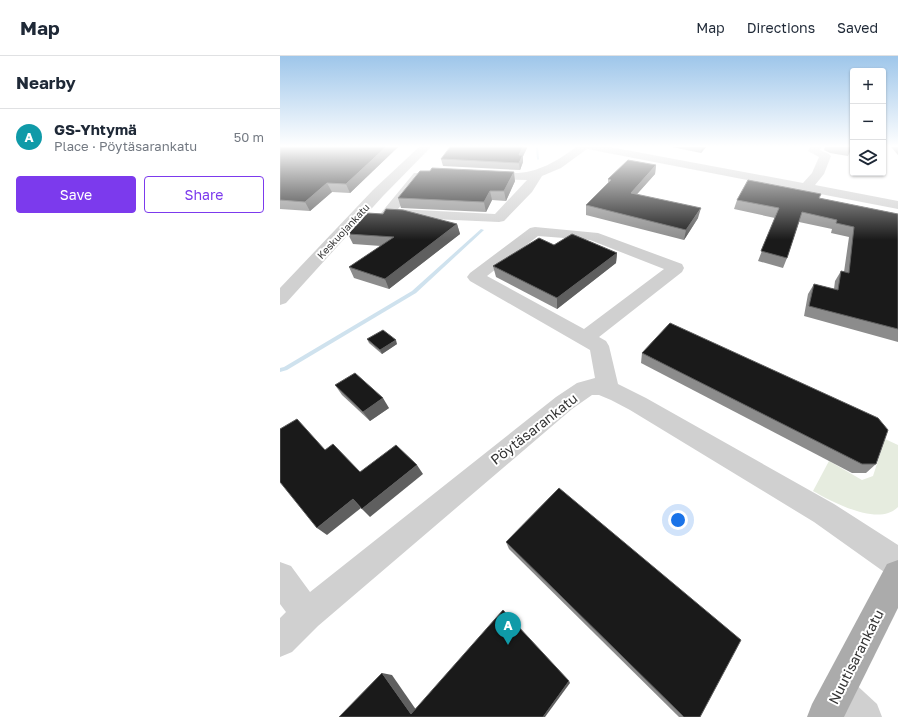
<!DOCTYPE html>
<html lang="en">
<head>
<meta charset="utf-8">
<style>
  body { margin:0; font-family:"Golos Text",sans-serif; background:#f6f6f7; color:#1f2937 }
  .controls { position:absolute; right:12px; top:12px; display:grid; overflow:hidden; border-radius:4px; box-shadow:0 1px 3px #0004 }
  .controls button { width:36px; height:36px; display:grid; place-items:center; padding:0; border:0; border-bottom:1px solid #e0e1e3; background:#fff; color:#1f2937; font:20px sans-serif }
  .you { position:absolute; left:398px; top:464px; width:14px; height:14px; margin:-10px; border:3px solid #fff; border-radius:50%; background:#1a73e8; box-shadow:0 0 0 6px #1a73e833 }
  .badge { display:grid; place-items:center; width:26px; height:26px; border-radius:50%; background:#7c3aed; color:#fff; font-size:13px; font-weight:700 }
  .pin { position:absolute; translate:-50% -33px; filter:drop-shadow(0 1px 2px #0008) }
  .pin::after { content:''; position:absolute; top:21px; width:14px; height:12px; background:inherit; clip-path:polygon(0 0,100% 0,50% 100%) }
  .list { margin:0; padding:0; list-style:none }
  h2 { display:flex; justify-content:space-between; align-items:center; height:52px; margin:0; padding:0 16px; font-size:17px }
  h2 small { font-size:13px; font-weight:400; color:#747a83 }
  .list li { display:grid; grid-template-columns:26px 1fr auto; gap:12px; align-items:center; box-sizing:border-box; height:56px; padding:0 16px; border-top:1px solid #e0e1e3 }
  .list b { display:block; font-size:15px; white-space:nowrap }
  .list p { margin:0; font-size:13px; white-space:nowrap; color:#747a83 }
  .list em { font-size:13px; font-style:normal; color:#747a83 }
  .actions { display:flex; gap:8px; padding:12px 16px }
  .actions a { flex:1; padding:9px 0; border:1px solid #7c3aed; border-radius:4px; text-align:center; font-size:14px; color:#7c3aed }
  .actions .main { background:#7c3aed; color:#fff }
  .icon { flex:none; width:22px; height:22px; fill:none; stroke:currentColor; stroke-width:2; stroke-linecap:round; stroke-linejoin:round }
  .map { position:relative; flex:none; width:618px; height:661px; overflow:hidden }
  header { display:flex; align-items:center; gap:24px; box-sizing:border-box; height:56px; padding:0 20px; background:#fff; border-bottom:1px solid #e0e1e3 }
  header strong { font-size:19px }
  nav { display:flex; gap:22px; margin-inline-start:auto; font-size:14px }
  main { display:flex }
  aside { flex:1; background:#fff }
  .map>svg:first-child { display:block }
  .green { fill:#e6ecdf }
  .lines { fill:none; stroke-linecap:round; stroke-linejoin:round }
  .stream { fill:#cfe2ee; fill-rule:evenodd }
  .minor { fill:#d0d0d0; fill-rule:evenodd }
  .major { fill:#ababab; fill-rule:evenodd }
  .wall { fill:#8c8c8c }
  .shaded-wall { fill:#5f5f5f }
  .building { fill:#1a1a1a; stroke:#5f5f5f }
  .labels { text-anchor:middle; stroke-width:4; stroke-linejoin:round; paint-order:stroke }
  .far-street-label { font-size:10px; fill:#333; stroke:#fff }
  .near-street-label { font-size:14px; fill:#333; stroke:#fff }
</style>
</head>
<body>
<header>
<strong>Map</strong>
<nav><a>Map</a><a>Directions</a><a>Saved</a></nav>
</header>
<main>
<aside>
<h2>Nearby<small></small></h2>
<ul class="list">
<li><span class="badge" style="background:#0f9aa8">A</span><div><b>GS-Yhtymä</b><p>Place · Pöytäsarankatu</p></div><em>50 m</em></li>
</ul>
<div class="actions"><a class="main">Save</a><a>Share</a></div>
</aside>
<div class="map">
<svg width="618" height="661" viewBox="0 0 618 661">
  <rect width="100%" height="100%" fill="#fff"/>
  <path class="green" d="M605 383 618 389V451C599 471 552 446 533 435L549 405 582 424 593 420Z"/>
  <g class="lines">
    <g class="stream">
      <path d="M256 91H258L259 103 258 104 257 103Z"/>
      <path d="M201 173 204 174 136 237 7 314 0 316V312L4 311 132 235Z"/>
    </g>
    <g class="minor">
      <path d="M139 91H151L103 140 6 247 0 249V232L93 134Z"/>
      <path d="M296 91H330L523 127 532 117 539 101 528 95 530 91H541L540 94 549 98 551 100 544 118 535 129 618 145V153L307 93 281 112 262 120 252 136 224 165 219 166 108 161 103 160 101 157 134 117H142L144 120 118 153 215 158 247 124 204 123 200 122 198 119 200 116C209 114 221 117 231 117 256 118 276 106 296 91Z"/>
      <path d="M255 171 318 177 402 208 404 212 402 216 319 281 326 285 329 290 338 328 366 342 554 448 618 489V522L607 518 534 466 350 354 331 344 319 339H312L292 353 38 570 12 596 0 601V562L6 556 0 548V506L11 510 30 536 276 341 297 327 315 322 310 294 190 225 187 221 190 217 250 172ZM258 180 310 184 384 213 304 273 207 220Z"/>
      <path d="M558 619 571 624 597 648 602 661H557L545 650 540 637 545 624Z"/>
    </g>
    <path class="major" d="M618 504V552L564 661H527L532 648 607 508Z"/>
  </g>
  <g class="wall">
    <path d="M0 91H118L70 137 52 136 30 155 0 153Z"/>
    <path d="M170 91H247V92L243 100V106L240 114 163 110 161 103Z"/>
    <path d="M392 91H426L421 97Z"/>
    <path d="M545 91H572L568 100 550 97 544 94Z"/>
    <path d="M611 91H618V99Z"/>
    <path d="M376 109 375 118 357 138 418 162 404 184 306 159V149L328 127V123Z"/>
    <path d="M235 125 226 145 212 144 206 156 121 152 118 142Z"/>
    <path d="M539 142 618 158V286L524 260 528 238 534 228 554 233 555 225 561 215 564 216 569 181 551 177 552 173 519 166 507 202 503 212 478 205 495 162 454 153 457 144Z"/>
    <path d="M177 168 180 178 109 233 74 222 69 211 101 190 73 188 68 178Z"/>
    <path d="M274 189 337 197 336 207 277 253 216 221 213 210Z"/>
    <path d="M87 283 117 288 102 298 89 287Z"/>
    <path d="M362 297 596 408 586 417H572L361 307Z"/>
    <path d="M55 329 109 352 90 365 62 339Z"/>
    <path d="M226 486 420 661H399L229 493Z"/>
  </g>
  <g class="shaded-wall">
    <path d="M106 91H118L70 137 66 128Z"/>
    <path d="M243 91 247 92 243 100V106L240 114 239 107V99Z"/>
    <path d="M422 91H426L421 97Z"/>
    <path d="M376 109 375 118 350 146 351 137Z"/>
    <path d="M234 116 235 125 226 145 224 135Z"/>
    <path d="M47 127 52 136 30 155 25 146Z"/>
    <path d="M210 135 212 144 206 156 204 146Z"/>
    <path d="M421 152 418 162 404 184 406 174Z"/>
    <path d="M177 168 180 178 109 233 105 223Z"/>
    <path d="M337 197 336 207 277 253V242Z"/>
    <path d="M116 284 117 288 102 298 100 294Z"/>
    <path d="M103 342 109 352 90 365 83 356Z"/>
    <path d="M137 409 143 418 90 461 82 453Z"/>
    <path d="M73 443 81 452 47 479 37 472Z"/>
    <path d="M102 617 112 619 139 658H131Z"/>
    <path d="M289 625 290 627 265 661H263Z"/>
  </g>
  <g class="building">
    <path d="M0 91H106L66 128 47 127 25 146 0 144Z"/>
    <path d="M170 91H243L239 99H243L239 107 161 103Z"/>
    <path d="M348 104 376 109 351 137 421 152 406 174 306 149 331 124 328 123Z"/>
    <path d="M152 112 234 116 224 135H210L204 146 118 142 140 115H150Z"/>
    <path d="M468 124 541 138 539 142 618 158V273L529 250 534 228 558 234 561 215 569 217 574 171 556 167 557 164 522 156 507 202 481 195 499 152 457 144Z"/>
    <path d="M106 153 123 154 177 168 105 223 69 211 114 181 68 178 87 157 103 158Z"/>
    <path d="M292 178 337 197 277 242 213 210 259 182 274 189Z"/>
    <path d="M390 267 598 362 608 374 596 408H582L362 297Z"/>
    <path d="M103 274 116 284 100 294 87 283Z"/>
    <path d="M75 317 103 342 83 356 55 329Z"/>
    <path d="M17 363 45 394 53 388 80 416 116 389 137 409 82 453 73 443 37 472 0 426V373Z"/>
    <path d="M279 432 461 584 420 661H404L226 486Z"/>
    <path d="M223 554 289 625 263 661H59L102 617 131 658Z"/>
  </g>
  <linearGradient id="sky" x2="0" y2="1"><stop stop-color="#9ec6ea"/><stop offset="0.49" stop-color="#fff"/><stop offset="1" stop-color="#fff" stop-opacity="0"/></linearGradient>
  <rect width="618" height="184" fill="url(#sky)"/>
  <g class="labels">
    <g class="far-street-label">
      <text transform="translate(63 175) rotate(-47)" y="4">Keskuojankatu</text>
    </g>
    <g class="near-street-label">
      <text transform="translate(254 373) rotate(-38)" y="5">Pöytäsarankatu</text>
      <text transform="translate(576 601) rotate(-63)" y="5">Nuutisarankatu</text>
    </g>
  </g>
</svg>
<div class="controls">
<button>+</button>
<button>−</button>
<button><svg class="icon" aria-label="layers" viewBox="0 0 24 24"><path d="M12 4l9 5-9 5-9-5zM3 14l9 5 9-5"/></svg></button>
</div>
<div class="you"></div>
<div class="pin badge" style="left:228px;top:589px;background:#0f9aa8">A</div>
</div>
</main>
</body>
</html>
